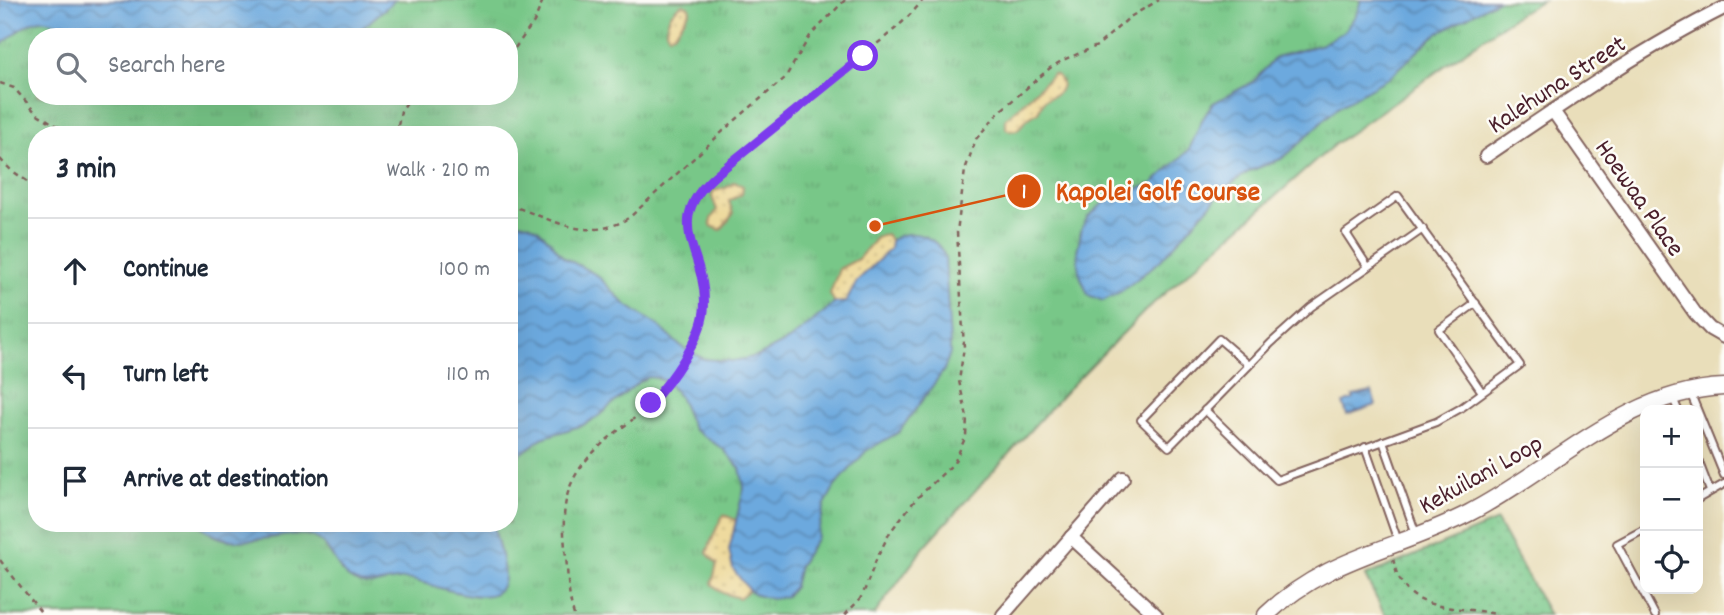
<!DOCTYPE html>
<html lang="en">
<head>
<meta charset="utf-8">
<style>
  body { margin:0; font-family:Dekko,sans-serif; background:#f2f2f3; color:#1f2937 }
  .controls { position:absolute; right:21px; bottom:21px; display:grid; overflow:hidden; border-radius:14px; box-shadow:0 7px 28px #0002 }
  .controls button { width:63px; height:63px; display:grid; place-items:center; padding:0; border:0; border-bottom:2px solid #e0e1e3; background:#fff; color:#1f2937; font:35px sans-serif }
  .stop { position:absolute; width:21px; height:21px; margin:-16px; border:5px solid #7c3aed; border-radius:50%; background:#fff }
  .stop.end { background:#7c3aed; border-color:#fff; box-shadow:0 2px 7px #0008 }
  .list { margin:0; padding:0; list-style:none }
  h2 { display:flex; justify-content:space-between; align-items:center; height:91px; margin:0; padding:0 28px; font-size:30px }
  h2 small { font-size:23px; font-weight:400; color:#747a83 }
  .list li { display:grid; grid-template-columns:46px 1fr auto; gap:21px; align-items:center; box-sizing:border-box; height:105px; padding:0 28px; border-top:2px solid #e0e1e3 }
  .list b { display:block; font-size:26px; white-space:nowrap }
  .list em { font-size:23px; font-style:normal; color:#747a83 }
  .icon { flex:none; width:38px; height:38px; fill:none; stroke:currentColor; stroke-width:2; stroke-linecap:round; stroke-linejoin:round }
  .map { position:relative; flex:none; width:1724px; height:615px; overflow:hidden }
  .search { position:absolute; background:#fff; box-shadow:0 7px 28px #0002; left:28px; top:28px; width:490px; height:77px; display:flex; align-items:center; gap:18px; box-sizing:border-box; padding:0 24px; border-radius:28px; color:#747a83; font-size:26px }
  .panel { position:absolute; background:#fff; box-shadow:0 7px 28px #0002; left:28px; top:126px; width:490px; height:406px; border-radius:28px }
  .map>svg:first-child { display:block }
  .grass { fill:url(#grass-tufts); stroke:#61735a; stroke-width:2; fill-rule:evenodd }
  .sand { fill:url(#sand-dots); stroke:#9c7c64; stroke-width:2 }
  .park { fill:url(#park-dots); stroke:#61735a; stroke-width:2 }
  .water { fill:url(#water-waves); stroke:#5b6484; stroke-width:2 }
  .lines { fill:none; stroke-linecap:round; stroke-linejoin:round }
  .service-casing { stroke:#82625d; stroke-width:10 }
  .minor-casing { stroke:#82625d; stroke-width:16 }
  .tertiary-casing { stroke:#82625d; stroke-width:19 }
  .path { stroke:#82625d; stroke-width:2.5; stroke-dasharray:5 5; stroke-linecap:butt }
  .service { stroke:#fff; stroke-width:6 }
  .minor { stroke:#fff; stroke-width:12 }
  .tertiary { stroke:#fff; stroke-width:16 }
  .route { stroke:#7c3aed; stroke-width:9 }
  .labels { text-anchor:middle; stroke-width:5; stroke-linejoin:round; paint-order:stroke }
  .street-label { font-size:26px; fill:#4a1f2b; stroke:#fdfcf7 }
  .leader { fill:none; stroke:#d8530f; stroke-width:2.5 }
  .callout-dot { fill:#d8530f; stroke:#fdfcf7; stroke-width:2.5 }
  .mark-label { font-size:21px; text-anchor:middle; font-weight:bold; fill:#fff }
  .callout-label { font-size:28px; text-anchor:middle; font-weight:bold; fill:#d8530f; stroke:#fdfcf7; stroke-width:5; stroke-linejoin:round; paint-order:stroke }
</style>
</head>
<body>
<div class="map">
<svg width="1724" height="615" viewBox="0 0 1724 615">
  <defs>
    <pattern id="grass-tufts" width="24" height="20" patternUnits="userSpaceOnUse" patternTransform="scale(1.75)"><rect width="24" height="20" fill="#78c788"/><path d="M3 7l-1-3M5 7V3M7 7l1-3M15 17l-1-3M17 17v-4M19 17l1-3" fill="none" stroke="#69aa76"/></pattern>
    <pattern id="sand-dots" width="8" height="8" patternUnits="userSpaceOnUse" patternTransform="scale(1.75)"><rect width="8" height="8" fill="#eeda9e"/><path d="M2 2h.1M6 6h.1" fill="none" stroke="#cebb88" stroke-width="1.8" stroke-linecap="round"/></pattern>
    <pattern id="park-dots" width="8" height="8" patternUnits="userSpaceOnUse" patternTransform="scale(1.75)"><rect width="8" height="8" fill="#78c788"/><path d="M2 2h.1M6 6h.1" fill="none" stroke="#69aa76" stroke-width="1.8" stroke-linecap="round"/></pattern>
    <pattern id="water-waves" width="16" height="10" patternUnits="userSpaceOnUse" patternTransform="scale(1.75)"><rect width="16" height="10" fill="#6ca9de"/><path d="M0 5q4-4 8 0t8 0" fill="none" stroke="#5b89b4"/></pattern>
  </defs>
  <rect width="100%" height="100%" fill="#fdfcf7"/>
  <filter id="ink" filterUnits="userSpaceOnUse"><feTurbulence type="fractalNoise" baseFrequency=".0143" numOctaves="2"/><feDisplacementMap in="SourceGraphic" scale="14" xChannelSelector="R" yChannelSelector="G"/><feConvolveMatrix kernelMatrix="1 2 1 2 8 2 1 2 1" color-interpolation-filters="sRGB"/></filter>
  <filter id="wash" filterUnits="userSpaceOnUse"><feTurbulence type="fractalNoise" baseFrequency=".00686" numOctaves="4" result="noise"/><feDisplacementMap in="SourceGraphic" scale="28" xChannelSelector="R" yChannelSelector="G"/><feGaussianBlur stdDeviation="1.57" result="paint"/><feColorMatrix in="noise" values="0 0 0 0 0 0 0 0 0 0 0 0 0 0 0 0 0 1.4 0 .05"/><feComposite in="paint" operator="in"/></filter>
  <g filter="url(#wash)">
    <rect width="100%" height="100%" fill="#e9deba"/>
    <path class="grass" d="M0 0H1543L1512 18 1335 144 1148 308 1066 391 925 546 874 615H0ZM37 37H509V96H37ZM37 135H509V523H37Z"/>
    <g class="sand">
      <path d="M683 4 689 7 690 11 674 34 669 35 666 31C667 20 672 9 683 4Z"/>
      <path d="M1053 74 1058 76 1062 83C1061 95 1053 95 1044 100L1038 112 1026 120 1017 130 1011 131 1006 129V119Z"/>
      <path d="M734 182 743 186 742 194 729 201 733 214 721 230 711 226V219L717 210 712 197 713 191 726 188Z"/>
      <path d="M886 234 892 243 890 249 857 281 846 302 835 303 830 294 839 269 858 259 876 238Z"/>
      <path d="M724 515 736 520C729 542 734 572 749 590L739 598 723 593 712 584 717 564 707 553C710 544 719 520 724 515Z"/>
    </g>
    <path class="park" d="M1497 521 1549 615H1385L1365 576Z"/>
    <g class="water">
      <path d="M0 0H395L352 37H77C42 7 30 21 0 46Z"/>
      <path d="M1361 0H1498L1435 35 1390 77 1339 106 1290 152 1281 159 1250 171 1234 182 1218 196 1161 260 1122 291 1103 301 1088 295 1079 273 1077 251 1082 227 1088 217 1107 200 1152 184 1189 150 1202 120 1213 103 1253 82 1276 57 1322 44 1344 31 1356 15Z"/>
      <path d="M509 220 529 224 538 229 551 242 563 257 597 275 625 304 660 327 680 346 704 359 733 361 758 356 789 340 835 303 846 302 857 281 890 249 891 240C911 227 937 236 945 257L950 342V353L944 370 899 432 866 451 835 486 825 504 816 539 799 566 794 587 785 597 771 599 756 595 749 590 733 569 729 550 744 488 740 468 723 449 693 429 679 396 668 383 657 378 649 377 640 381 596 418 583 425 542 438 509 463Z"/>
      <path d="M1372 392 1376 405 1347 415 1343 403 1354 399 1353 396Z"/>
      <path d="M198 523H493C496 540 504 558 504 576 505 615 435 585 412 580 391 576 374 591 354 581 334 572 332 542 310 536 302 533 292 535 283 536 252 540 222 549 198 523Z"/>
    </g>
  </g>
  <g filter="url(#ink)">
    <g class="lines">
      <defs>
        <g id="service">
          <path d="M1476 303 1439 330 1482 392"/>
          <path d="M1249 365 1219 339 1141 420 1169 447 1271 343 1311 307 1423 229"/>
          <path d="M1690 392 1724 475"/>
          <path d="M1673 398 1678 410"/>
          <path d="M1205 410 1277 480 1436 422 1461 408 1520 365 1398 196 1346 233 1368 267"/>
          <path d="M1383 441 1416 534"/>
          <path d="M1365 447 1398 541"/>
          <path d="M1698 460 1710 491"/>
          <path d="M1698 499 1724 484"/>
          <path d="M1645 529 1617 544 1655 615"/>
        </g>
        <g id="minor">
          <path d="M1553 111 1695 313 1710 329 1724 337"/>
          <path d="M1486 156C1564 103 1640 50 1724 8"/>
          <path d="M1071 537 1156 615"/>
          <path d="M1003 615 1123 478"/>
        </g>
        <path id="tertiary" d="M1266 615C1328 556 1397 550 1469 513 1553 470 1625 391 1724 387"/>
      </defs>
      <use href="#service" class="service-casing"/>
      <use href="#minor" class="minor-casing"/>
      <use href="#tertiary" class="tertiary-casing"/>
      <g class="path">
        <path d="M509 56 534 22 543 0"/>
        <path d="M0 83 14 88 36 113 72 135"/>
        <path d="M396 135 401 111 411 96"/>
        <path d="M0 159 11 170 37 188"/>
        <path d="M509 205C552 218 587 245 630 217L732 123 785 78 810 36 845 0"/>
        <path d="M1393 559C1395 566 1396 574 1400 580 1418 615 1467 605 1498 615"/>
        <path d="M0 560 43 615"/>
        <path d="M574 615C568 597 568 576 566 557 559 497 567 472 615 433 628 423 641 414 652 402 670 384 685 359 696 336 720 286 668 234 698 192 712 172 739 156 758 141 785 120 810 98 836 76 866 51 898 31 923 0"/>
        <path d="M845 615 860 599 865 589 876 560 890 532 916 499 954 463 966 436 967 417 959 381 964 347 957 232 965 170 976 139 999 112 1050 68 1063 60 1097 46 1130 17 1159 0"/>
      </g>
      <use href="#service" class="service"/>
      <use href="#minor" class="minor"/>
      <use href="#tertiary" class="tertiary"/>
    </g>
  </g>
  <g class="lines" filter="url(#ink)">
    <path class="route" d="M651 403C670 382 701 340 704 311 710 253 657 224 718 173L863 56"/>
  </g>
  <g class="labels">
    <g class="street-label">
      <text transform="translate(1556 83) rotate(-33)" y="9">Kalehuna Street</text>
      <text transform="translate(1641 197) rotate(55)" y="9">Hoewaa Place</text>
      <text transform="translate(1480 473) rotate(-29)" y="9">Kekuilani Loop</text>
    </g>
  </g>
  <path class="leader" d="M875 226L1024 191"/>
  <g class="callout-dot">
    <circle cx="875" cy="226" r="7"/>
    <circle cx="1024" cy="191" r="18"/>
  </g>
  <g class="mark-label">
    <text x="1024" y="198">1</text>
  </g>
  <g class="callout-label">
    <text x="1158" y="200">Kapolei Golf Course</text>
  </g>
</svg>
<div class="controls">
<button>+</button>
<button>−</button>
<button><svg class="icon" aria-label="locate" viewBox="0 0 24 24"><circle cx="12" cy="12" r="6"/><path d="M12 2v4M12 18v4M2 12h4M18 12h4"/></svg></button>
</div>
<div class="stop" style="left:863px;top:56px"></div>
<div class="stop end" style="left:651px;top:403px"></div>
<div class="search"><svg class="icon" aria-label="search" viewBox="0 0 24 24"><circle cx="10" cy="10" r="6"/><path d="M15 15l6 6"/></svg>Search here</div>
<section class="panel">
<h2>3 min<small>Walk · 210 m</small></h2>
<ul class="list">
<li><svg class="icon" aria-label="ahead" viewBox="0 0 24 24"><path d="M12 20V5M6 11l6-6 6 6"/></svg><div><b>Continue</b></div><em>100 m</em></li>
<li><svg class="icon" aria-label="left" viewBox="0 0 24 24"><path d="M17 20v-9H6M10 6l-5 5 5 5"/></svg><div><b>Turn left</b></div><em>110 m</em></li>
<li><svg class="icon" aria-label="arrive" viewBox="0 0 24 24"><path d="M6 21V4h12l-3 4 3 4H6"/></svg><div><b>Arrive at destination</b></div></li>
</ul>
</section>
</div>
</body>
</html>
